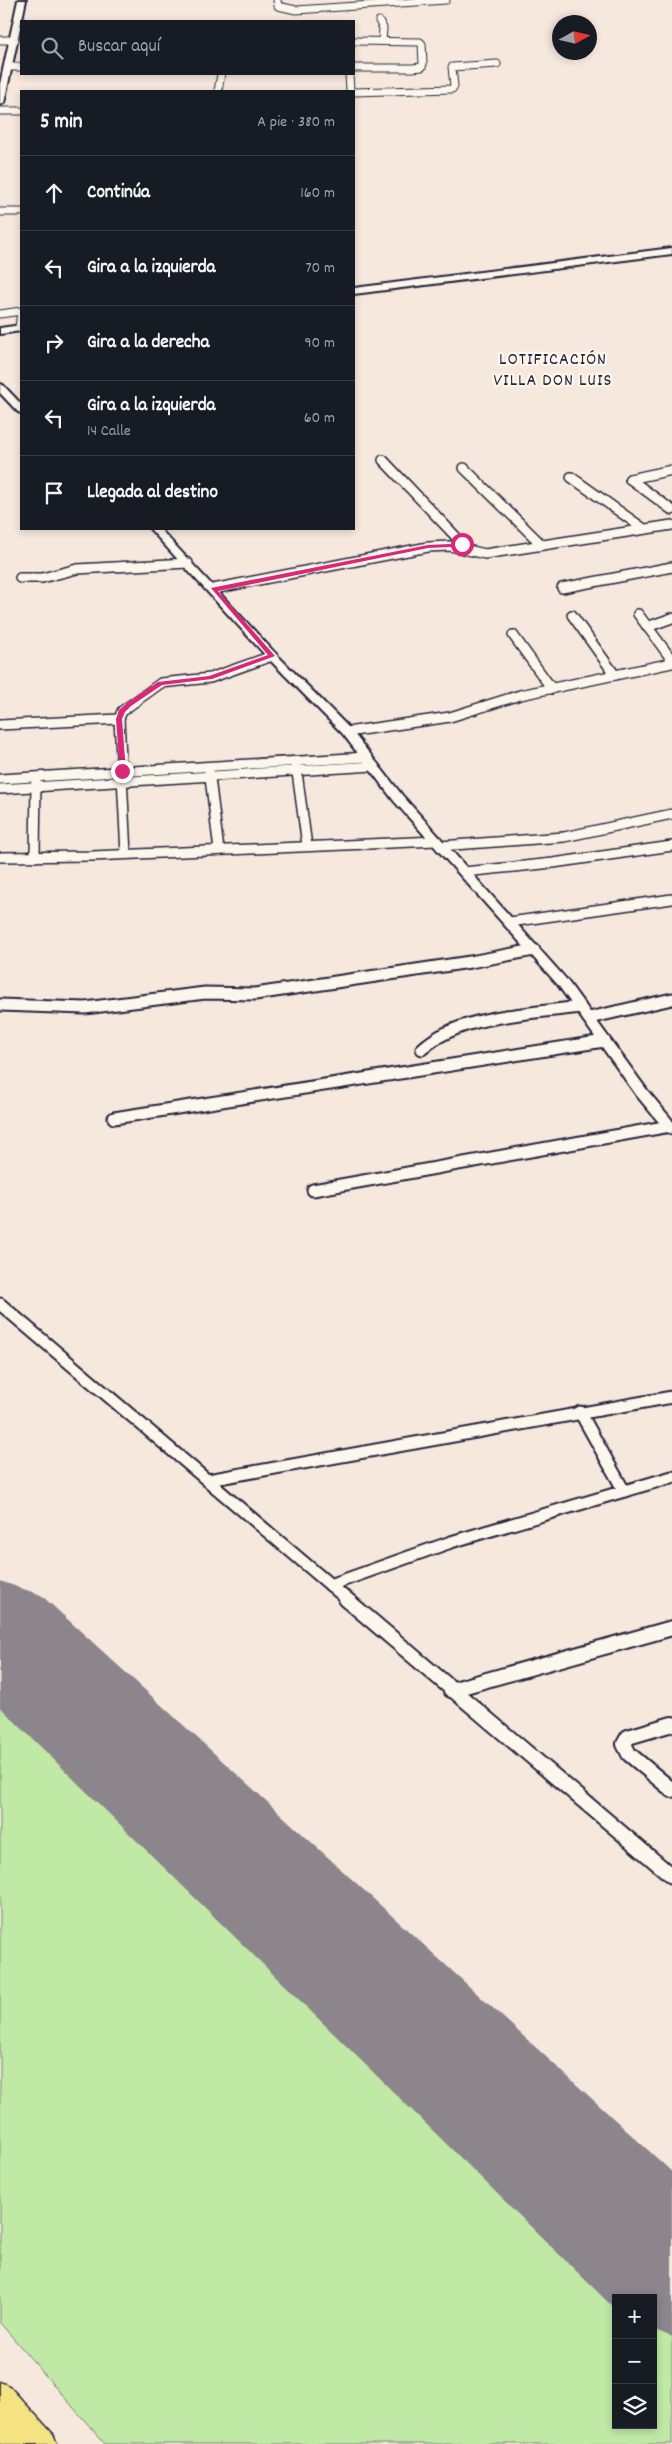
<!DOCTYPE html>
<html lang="es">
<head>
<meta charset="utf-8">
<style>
  body { margin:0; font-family:Dekko,sans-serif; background:#20242c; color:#f1f3f6 }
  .controls { position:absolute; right:15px; bottom:15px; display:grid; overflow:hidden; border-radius:0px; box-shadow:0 2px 8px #0003 }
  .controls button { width:45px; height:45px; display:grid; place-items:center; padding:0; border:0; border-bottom:1px solid #363941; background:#171b24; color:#f1f3f6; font:25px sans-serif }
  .compass { position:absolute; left:552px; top:15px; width:45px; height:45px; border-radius:50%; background:#171b24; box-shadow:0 2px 8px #0003; rotate:82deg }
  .stop { position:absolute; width:15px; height:15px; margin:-11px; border:4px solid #db2777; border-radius:50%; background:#fff }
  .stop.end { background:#db2777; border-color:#fff; box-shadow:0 1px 5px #0008 }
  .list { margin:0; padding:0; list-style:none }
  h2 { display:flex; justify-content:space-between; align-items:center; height:65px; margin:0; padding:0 20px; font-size:21px }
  h2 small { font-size:16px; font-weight:400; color:#9ea1a6 }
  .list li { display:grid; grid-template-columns:32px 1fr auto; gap:15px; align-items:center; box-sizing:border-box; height:75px; padding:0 20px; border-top:1px solid #363941 }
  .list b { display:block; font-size:19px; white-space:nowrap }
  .list p { margin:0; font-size:16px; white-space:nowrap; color:#9ea1a6 }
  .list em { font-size:16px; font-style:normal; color:#9ea1a6 }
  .icon { flex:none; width:28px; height:28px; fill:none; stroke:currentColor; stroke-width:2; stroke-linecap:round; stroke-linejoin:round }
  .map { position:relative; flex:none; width:672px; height:2444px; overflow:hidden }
  .search { position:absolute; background:#171b24; box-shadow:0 2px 8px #0003; left:20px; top:20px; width:335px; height:55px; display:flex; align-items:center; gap:12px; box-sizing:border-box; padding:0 18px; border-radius:0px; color:#9ea1a6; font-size:19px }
  .panel { position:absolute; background:#171b24; box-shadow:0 2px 8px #0003; left:20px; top:90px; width:335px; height:440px; border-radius:0px }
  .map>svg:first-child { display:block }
  .green { fill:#c0e9a5; stroke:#718670; fill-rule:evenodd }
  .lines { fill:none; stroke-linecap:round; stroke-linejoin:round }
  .runway { fill:#8c858c; fill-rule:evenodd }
  .minor-far3-casing { stroke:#22223b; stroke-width:9 }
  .minor-far2-casing { stroke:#22223b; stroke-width:12 }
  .minor-far1-casing { stroke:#22223b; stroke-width:15 }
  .minor-casing { stroke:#22223b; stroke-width:18 }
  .tertiary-casing { stroke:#22223b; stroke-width:4 }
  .secondary-casing { stroke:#22223b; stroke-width:4 }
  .trunk-casing { stroke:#22223b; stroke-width:3 }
  .minor-far3 { stroke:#fbf7ec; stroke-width:7 }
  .minor-far2 { stroke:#fbf7ec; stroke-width:9 }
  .minor-far1 { stroke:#fbf7ec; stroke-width:11 }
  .minor { stroke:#fbf7ec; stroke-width:14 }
  .tertiary { fill:#fbf7ec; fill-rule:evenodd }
  .secondary { fill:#fbf7ec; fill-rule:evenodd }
  .trunk { fill:#f5e382; fill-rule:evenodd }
  .route { fill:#db2777 }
  .labels { text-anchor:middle; stroke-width:4.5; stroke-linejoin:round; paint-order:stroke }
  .far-neighbourhood-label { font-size:18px; letter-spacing:1px; fill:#22223b; stroke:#fbf7ec }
</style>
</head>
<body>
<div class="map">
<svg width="672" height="2444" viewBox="0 0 672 2444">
  <rect width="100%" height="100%" fill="#f7e8dd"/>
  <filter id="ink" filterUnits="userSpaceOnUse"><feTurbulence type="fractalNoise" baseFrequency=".02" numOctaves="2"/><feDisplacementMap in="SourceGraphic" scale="10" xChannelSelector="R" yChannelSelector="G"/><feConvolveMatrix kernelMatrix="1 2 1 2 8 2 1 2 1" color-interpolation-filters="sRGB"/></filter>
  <g filter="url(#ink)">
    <path class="green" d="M0 1669 672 2315V2444H105L0 2323ZM616 2298H653V2425H616Z"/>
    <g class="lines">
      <path class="runway" d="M0 1581 41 1595 672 2172V2337L653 2329V2298H616V2310L0 1707Z"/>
      <defs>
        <g id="minor-far3">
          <path d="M277 0 278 6 296 10 446 0"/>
          <path d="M379 21 383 28 382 41"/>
          <path d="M0 40H15"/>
          <path d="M354 41 420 42 422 44 423 64 422 67 413 68H354"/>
          <path d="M9 67H21"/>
          <path d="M349 74 350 91"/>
          <path d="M218 91 221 74"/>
          <path d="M354 92 452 89 454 86 452 67 497 64"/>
          <path d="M0 111H21"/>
          <path d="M0 212H21"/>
          <path d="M0 314 21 311 19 328"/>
        </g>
        <g id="minor-far2">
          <path d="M383 460 461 542 463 549"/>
          <path d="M464 468 542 545"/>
          <path d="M571 477 644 529"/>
          <path d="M630 479 672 510"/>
          <path d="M630 479 672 470"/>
          <path d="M20 578H42L77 569 188 563"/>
          <path d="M562 588 672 567"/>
          <path d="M213 589 428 547 450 546 485 554 672 525"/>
          <path d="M638 614 672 660"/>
          <path d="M572 615 615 675"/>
          <path d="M647 627 672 618"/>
          <path d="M513 635 552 689"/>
          <path d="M0 725 119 719"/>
          <path d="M347 732 450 717 520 695 672 663"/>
          <path d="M296 765 307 846"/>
          <path d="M209 770 219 850"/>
          <path d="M0 779 367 757"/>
          <path d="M0 789 374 766"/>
          <path d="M440 846 564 837 672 814"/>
          <path d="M126 854 119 719 122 711 161 683 210 678 272 656"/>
          <path d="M0 857 92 856 436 841"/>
          <path d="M35 857 36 781"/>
          <path d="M464 872 553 863 672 846"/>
          <path d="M510 922 672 899"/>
        </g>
        <g id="minor-far1">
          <path d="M0 1005 85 1008 205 993 255 994 470 962 534 950"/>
          <path d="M589 1018 672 999"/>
          <path d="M422 1049C460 1014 531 1014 580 1007"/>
          <path d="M114 1118 604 1041"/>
          <path d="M313 1190 670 1126"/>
          <path d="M0 1304 348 1600"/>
          <path d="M580 1412 624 1491"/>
          <path d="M208 1480 672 1397"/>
          <path d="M330 1585 451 1542 672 1477"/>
        </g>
        <g id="minor">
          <path d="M346 1599 672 1876"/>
          <path d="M451 1690 672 1628"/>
          <path d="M672 1724 628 1737 624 1744 629 1754 672 1790"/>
        </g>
        <g id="tertiary">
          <path d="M18 0H26L4 103 0 105V84Z"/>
          <path d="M0 384 3 385 21 404V413L18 412 0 393Z"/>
          <path d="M150 529H160L276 654 351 730 402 795 566 979 647 1090 672 1120V1134L667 1132 637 1096 558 985 394 801 343 734 268 658Z"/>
        </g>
        <g id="secondary">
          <path d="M672 248V254L354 294V288Z"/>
          <path d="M21 325V331L0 334V328Z"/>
        </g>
        <path id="trunk" d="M0 2382 9 2386 53 2434 57 2444H0Z"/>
      </defs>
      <use href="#minor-far3" class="minor-far3-casing"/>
      <use href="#minor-far2" class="minor-far2-casing"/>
      <use href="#minor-far1" class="minor-far1-casing"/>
      <use href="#minor" class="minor-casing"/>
      <use href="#tertiary" class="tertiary-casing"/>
      <use href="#secondary" class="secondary-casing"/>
      <use href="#trunk" class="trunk-casing"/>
      <use href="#minor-far3" class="minor-far3"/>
      <use href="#minor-far2" class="minor-far2"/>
      <use href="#minor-far1" class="minor-far1"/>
      <use href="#minor" class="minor"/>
      <use href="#tertiary" class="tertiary"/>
      <use href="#secondary" class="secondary"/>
      <use href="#trunk" class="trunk"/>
    </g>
  </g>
  <path class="route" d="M462 542 465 544 466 550 463 551 450 547 428 548 218 591 275 656 212 679 162 685 131 706 125 712 122 719 126 771 120 773 116 719 119 710 127 703 158 682 209 676 268 655 211 588 428 545 450 544 460 546Z"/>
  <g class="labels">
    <g class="far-neighbourhood-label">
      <text x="553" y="364">LOTIFICACIÓN<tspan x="553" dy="21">VILLA DON LUIS</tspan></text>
    </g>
  </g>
</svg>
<div class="controls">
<button>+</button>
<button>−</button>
<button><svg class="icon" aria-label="layers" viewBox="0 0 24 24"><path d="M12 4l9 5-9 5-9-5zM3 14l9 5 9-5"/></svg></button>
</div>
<svg class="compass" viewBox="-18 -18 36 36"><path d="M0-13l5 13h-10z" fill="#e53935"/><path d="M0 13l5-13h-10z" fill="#9ea1a6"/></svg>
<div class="stop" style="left:462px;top:544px"></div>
<div class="stop end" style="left:122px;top:771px"></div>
<div class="search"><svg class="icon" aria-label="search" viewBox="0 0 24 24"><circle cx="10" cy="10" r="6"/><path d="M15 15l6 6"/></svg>Buscar aquí</div>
<section class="panel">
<h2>5 min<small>A pie · 380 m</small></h2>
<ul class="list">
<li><svg class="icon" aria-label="ahead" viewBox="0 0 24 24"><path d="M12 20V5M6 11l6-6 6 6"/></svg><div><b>Continúa</b></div><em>160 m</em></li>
<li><svg class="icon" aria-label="left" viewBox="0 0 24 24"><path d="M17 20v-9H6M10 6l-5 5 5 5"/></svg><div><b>Gira a la izquierda</b></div><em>70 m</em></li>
<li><svg class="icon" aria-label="right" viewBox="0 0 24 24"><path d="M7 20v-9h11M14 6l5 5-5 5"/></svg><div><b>Gira a la derecha</b></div><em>90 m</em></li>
<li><svg class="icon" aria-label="left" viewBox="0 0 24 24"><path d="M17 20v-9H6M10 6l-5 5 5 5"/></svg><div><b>Gira a la izquierda</b><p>14 Calle</p></div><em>60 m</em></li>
<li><svg class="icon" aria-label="arrive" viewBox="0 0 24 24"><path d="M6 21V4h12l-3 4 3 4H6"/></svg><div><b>Llegada al destino</b></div></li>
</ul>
</section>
</div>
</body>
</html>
